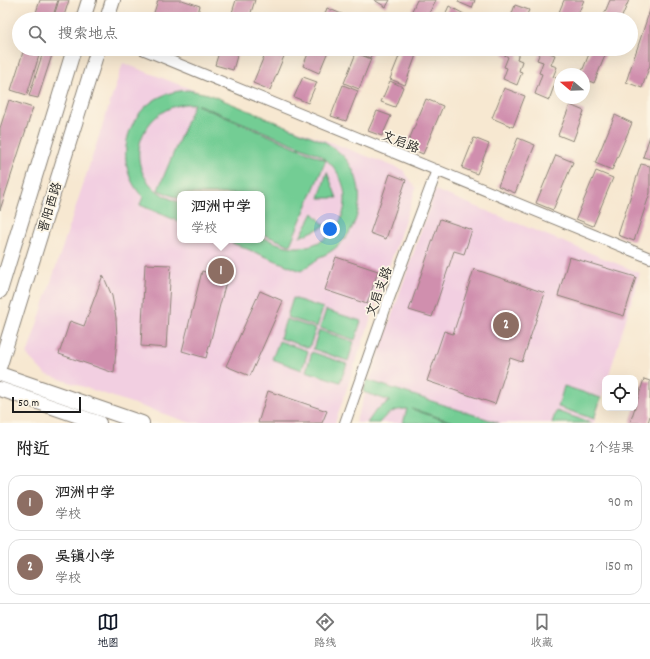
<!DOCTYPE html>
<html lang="zh">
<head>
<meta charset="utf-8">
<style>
  body { margin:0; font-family:Dekko,"LXGW WenKai TC",sans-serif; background:#f6f6f6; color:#222 }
  .controls { position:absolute; right:12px; bottom:12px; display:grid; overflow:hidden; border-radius:8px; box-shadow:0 4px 16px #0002 }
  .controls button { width:36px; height:36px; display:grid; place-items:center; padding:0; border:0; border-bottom:1px solid #e0e0e0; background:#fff; color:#222; font:20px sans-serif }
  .compass { position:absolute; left:554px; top:68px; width:36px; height:36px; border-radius:50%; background:#fff; box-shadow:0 4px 16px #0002; rotate:289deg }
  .scale { position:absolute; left:12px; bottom:10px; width:69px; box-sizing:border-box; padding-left:4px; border:2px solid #1c1c1c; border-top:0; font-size:11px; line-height:14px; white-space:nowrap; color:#1c1c1c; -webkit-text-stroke:3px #fcf5e5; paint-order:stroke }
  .you { position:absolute; left:330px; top:229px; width:14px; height:14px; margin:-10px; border:3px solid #fff; border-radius:50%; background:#1a73e8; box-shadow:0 0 0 6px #1a73e833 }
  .badge { display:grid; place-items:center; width:26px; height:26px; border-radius:50%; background:#111827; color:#fff; font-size:13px; font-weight:700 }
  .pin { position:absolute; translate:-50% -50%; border:2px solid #fff; box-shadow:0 1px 4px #0006 }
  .popup { position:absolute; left:177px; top:191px; width:88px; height:52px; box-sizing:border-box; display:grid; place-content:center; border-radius:8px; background:#fff; filter:drop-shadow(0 1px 3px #0005); font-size:13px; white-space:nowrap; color:#767676 }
  .popup b { font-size:15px; color:#222 }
  .popup::after { content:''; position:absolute; left:50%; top:100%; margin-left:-8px; border:8px solid transparent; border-top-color:#fff }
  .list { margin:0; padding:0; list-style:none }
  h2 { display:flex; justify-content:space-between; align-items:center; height:52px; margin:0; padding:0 16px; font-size:17px }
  h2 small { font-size:13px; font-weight:400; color:#767676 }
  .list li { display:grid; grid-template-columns:26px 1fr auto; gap:12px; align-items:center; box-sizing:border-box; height:56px; margin:0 8px 8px; padding:0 8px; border:1px solid #e0e0e0; border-radius:12px }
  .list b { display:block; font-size:15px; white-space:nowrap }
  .list p { margin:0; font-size:13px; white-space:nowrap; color:#767676 }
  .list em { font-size:13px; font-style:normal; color:#767676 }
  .icon { flex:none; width:22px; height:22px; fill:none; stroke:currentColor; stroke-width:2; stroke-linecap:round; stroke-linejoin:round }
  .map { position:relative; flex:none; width:650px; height:423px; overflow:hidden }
  .search { position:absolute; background:#fff; box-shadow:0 4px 16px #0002; left:12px; right:12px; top:12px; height:44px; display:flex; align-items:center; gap:10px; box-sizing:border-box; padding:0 14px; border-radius:22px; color:#767676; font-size:15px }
  .sheet { height:180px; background:#fff }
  nav { display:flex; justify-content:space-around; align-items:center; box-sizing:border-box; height:56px; border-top:1px solid #e0e0e0; background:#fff; font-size:11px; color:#767676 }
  nav a { display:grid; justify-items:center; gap:2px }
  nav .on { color:#111827 }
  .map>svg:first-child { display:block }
  .built { fill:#f2cfe1; fill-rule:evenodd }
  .green { fill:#73cd94; stroke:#487458 }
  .building { fill:#d08fae }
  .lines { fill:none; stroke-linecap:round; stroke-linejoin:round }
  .street-casing { stroke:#8a8276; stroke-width:12 }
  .secondary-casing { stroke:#8a8276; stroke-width:16 }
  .street { stroke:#fff; stroke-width:10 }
  .secondary { stroke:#fff; stroke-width:14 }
  .labels { text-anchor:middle; stroke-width:3.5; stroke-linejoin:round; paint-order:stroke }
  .street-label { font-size:13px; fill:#1c1c1c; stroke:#fcf5e5 }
</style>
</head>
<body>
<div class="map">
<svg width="650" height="423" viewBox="0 0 650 423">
  <rect width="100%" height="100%" fill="#fcf5e5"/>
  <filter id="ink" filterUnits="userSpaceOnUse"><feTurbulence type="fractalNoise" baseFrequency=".025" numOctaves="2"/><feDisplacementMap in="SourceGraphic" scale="8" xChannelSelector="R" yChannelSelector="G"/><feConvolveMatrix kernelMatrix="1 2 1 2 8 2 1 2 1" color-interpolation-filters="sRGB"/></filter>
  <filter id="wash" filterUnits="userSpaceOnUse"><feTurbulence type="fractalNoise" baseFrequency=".012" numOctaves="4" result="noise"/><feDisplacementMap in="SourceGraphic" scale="16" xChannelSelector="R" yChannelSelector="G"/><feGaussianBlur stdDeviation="0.9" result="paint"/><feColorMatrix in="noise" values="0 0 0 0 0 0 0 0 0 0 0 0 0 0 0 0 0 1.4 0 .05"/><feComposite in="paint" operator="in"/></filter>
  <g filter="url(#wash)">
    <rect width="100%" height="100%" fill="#f7e8d1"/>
    <g class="built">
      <path d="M123 63 403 170 416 188 335 423H191L45 374 27 355ZM180 194H262V240H180Z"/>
      <path d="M435 190 640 273 608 378H605V387L594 423H355Z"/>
    </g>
    <g class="green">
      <path d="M188 90 208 94 325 142C333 147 340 152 346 159 373 193 357 245 317 258L318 259 301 271 225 240H262V237C274 242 286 248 300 247 351 243 361 179 318 154L199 105H197L326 160 290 245 262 234V194H180V199L158 190 194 104C152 101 122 149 149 183 157 193 168 198 180 203V222L140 205 143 197C115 169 122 119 156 99 166 93 177 91 188 90Z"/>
      <path d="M327 172 337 198H319Z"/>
      <path d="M313 213 325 226 300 237Z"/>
      <path d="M293 298 323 308 317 327 287 317Z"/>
      <path d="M326 310 361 321 355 340 320 328Z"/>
      <path d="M286 319 316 329 309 348 280 338Z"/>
      <path d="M319 330 354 342 348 361 313 349Z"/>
      <path d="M279 341 308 351 302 370 272 359Z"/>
      <path d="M312 352 347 364 340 382 306 371Z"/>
      <path d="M367 380 499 423H456L412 409 452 423H403L407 409C395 409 386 414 379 423H367L376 410 390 401 363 392Z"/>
      <path d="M564 386 601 398 594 419 558 407Z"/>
      <path d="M556 411 592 423H552Z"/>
    </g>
    <g id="blocks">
      <g class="building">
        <path d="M40 0H58L52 19H34Z"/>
        <path d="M59 0H69L63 19H53Z"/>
        <path d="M158 0H182L200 6 196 19H152Z"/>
        <path d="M236 0H255L249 19H230Z"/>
        <path d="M374 0H390L386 7Z"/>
        <path d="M417 0H436L426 19H408Z"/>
        <path d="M459 0H475L472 8 458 2Z"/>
        <path d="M564 0H584L576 19H562L557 17Z"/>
        <path d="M610 0H629L621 19H602Z"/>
        <path d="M515 5 529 10 525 19H516L517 18 511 16Z"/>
        <path d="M449 6 464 14 461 19H443Z"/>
        <path d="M327 8 344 15 342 19H323Z"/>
        <path d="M650 10V65L642 88 626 82Z"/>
        <path d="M24 49H41L27 95 11 90Z"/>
        <path d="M44 49H54L38 98 29 96Z"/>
        <path d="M220 49H239L233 70 215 65Z"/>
        <path d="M267 49H287L270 90 253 83Z"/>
        <path d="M310 49H329L319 73 303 66Z"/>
        <path d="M357 49H374L370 58 356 52Z"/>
        <path d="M402 49 416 55 405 85 390 79Z"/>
        <path d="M505 49H520L517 59 522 61 519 71 522 72 517 85 503 79 507 68 504 67 508 57 503 54Z"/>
        <path d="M591 49H597L606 53 594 83 584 79V74H581Z"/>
        <path d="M541 50 555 55 551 65 557 67 553 77 557 78 549 100 535 94 542 74 539 73 543 62 537 60Z"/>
        <path d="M356 53 371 59 359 89 344 83Z"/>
        <path d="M303 77 317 82 308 103 294 97Z"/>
        <path d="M390 81 403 87 395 107 381 102Z"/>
        <path d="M343 85 358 91 346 121 331 116Z"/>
        <path d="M504 88 525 96 513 127 492 118Z"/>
        <path d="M426 99 443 106 423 154 406 147Z"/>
        <path d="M9 100 33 108 0 210V128Z"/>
        <path d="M570 105 584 111 573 141 558 135Z"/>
        <path d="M377 111 391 116 382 136 368 131Z"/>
        <path d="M615 115 632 123 612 170 595 163Z"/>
        <path d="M650 136V159L643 157Z"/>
        <path d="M474 138 489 144 477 174 462 168Z"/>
        <path d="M518 138 535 145 515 193 498 186Z"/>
        <path d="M556 155 573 162 553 210 536 203Z"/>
        <path d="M641 164 650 166V193L634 241 618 235Z"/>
        <path d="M596 171 613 178 593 226 576 219Z"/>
        <path d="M390 174 406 180 386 239 370 233Z"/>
        <path d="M440 219 472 230 464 254 454 251 432 317 409 310Z"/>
        <path d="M336 257 378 271 367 304 325 290Z"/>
        <path d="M569 257 636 277 624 316 558 296Z"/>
        <path d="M145 264 171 265 166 348 141 346Z"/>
        <path d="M474 269 545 293 522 362 510 358 495 404 427 381 444 331 453 334Z"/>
        <path d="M202 271 227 278 206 358 182 351Z"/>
        <path d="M103 275 112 296 116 318 117 339 114 373 59 354 70 321 84 326Z"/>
        <path d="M260 291 283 301 250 376 226 366Z"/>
        <path d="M644 379 650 381V416L648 423H630Z"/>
        <path d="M268 391 327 411 322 423H258Z"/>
      </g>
    </g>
  </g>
  <g filter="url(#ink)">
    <use href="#blocks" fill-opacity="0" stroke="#8a8276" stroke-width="1"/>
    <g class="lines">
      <defs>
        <g id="street">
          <path d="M142 49 650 258"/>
          <path d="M345 423 385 309 437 170"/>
        </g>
        <g id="secondary">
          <path d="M83 19 89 0"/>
          <path d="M107 19 113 0"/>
          <path d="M0 291 74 49"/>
          <path d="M0 365 98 49"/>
          <path d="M0 374 142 423"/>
          <path d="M0 389 99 423"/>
        </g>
      </defs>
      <use href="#street" class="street-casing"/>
      <use href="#secondary" class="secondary-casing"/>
      <use href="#street" class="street"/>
      <use href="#secondary" class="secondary"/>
    </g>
  </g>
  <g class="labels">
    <g class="street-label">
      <text transform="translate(401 141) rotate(22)" y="5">文启路</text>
      <text transform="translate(49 207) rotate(-73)" y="5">晋阳西路</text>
      <text transform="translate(378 291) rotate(-70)" y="5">文启支路</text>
    </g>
  </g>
</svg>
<div class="controls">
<button><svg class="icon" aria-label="locate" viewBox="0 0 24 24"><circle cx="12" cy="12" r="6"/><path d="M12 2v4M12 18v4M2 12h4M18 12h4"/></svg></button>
</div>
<svg class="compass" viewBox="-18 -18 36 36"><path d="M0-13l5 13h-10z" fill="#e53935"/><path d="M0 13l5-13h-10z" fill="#767676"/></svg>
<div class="scale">50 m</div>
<div class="you"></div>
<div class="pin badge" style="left:221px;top:271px;background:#8d6e63">1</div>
<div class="popup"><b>泗洲中学</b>学校</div>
<div class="pin badge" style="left:506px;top:325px;background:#8d6e63">2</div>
<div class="search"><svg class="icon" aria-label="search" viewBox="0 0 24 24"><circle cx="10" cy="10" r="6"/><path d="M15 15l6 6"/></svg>搜索地点</div>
</div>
<section class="sheet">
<h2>附近<small>2个结果</small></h2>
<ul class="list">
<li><span class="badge" style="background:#8d6e63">1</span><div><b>泗洲中学</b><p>学校</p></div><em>90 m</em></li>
<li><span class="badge" style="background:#8d6e63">2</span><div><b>吴镇小学</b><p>学校</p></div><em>150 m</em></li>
</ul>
</section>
<nav>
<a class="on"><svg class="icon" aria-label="map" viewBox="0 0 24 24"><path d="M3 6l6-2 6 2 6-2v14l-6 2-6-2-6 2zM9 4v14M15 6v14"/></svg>地图</a>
<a><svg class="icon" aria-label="directions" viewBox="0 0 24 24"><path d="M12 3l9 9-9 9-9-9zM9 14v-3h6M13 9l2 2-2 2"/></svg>路线</a>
<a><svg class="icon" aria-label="saved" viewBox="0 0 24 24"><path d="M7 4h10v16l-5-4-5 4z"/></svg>收藏</a>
</nav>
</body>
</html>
